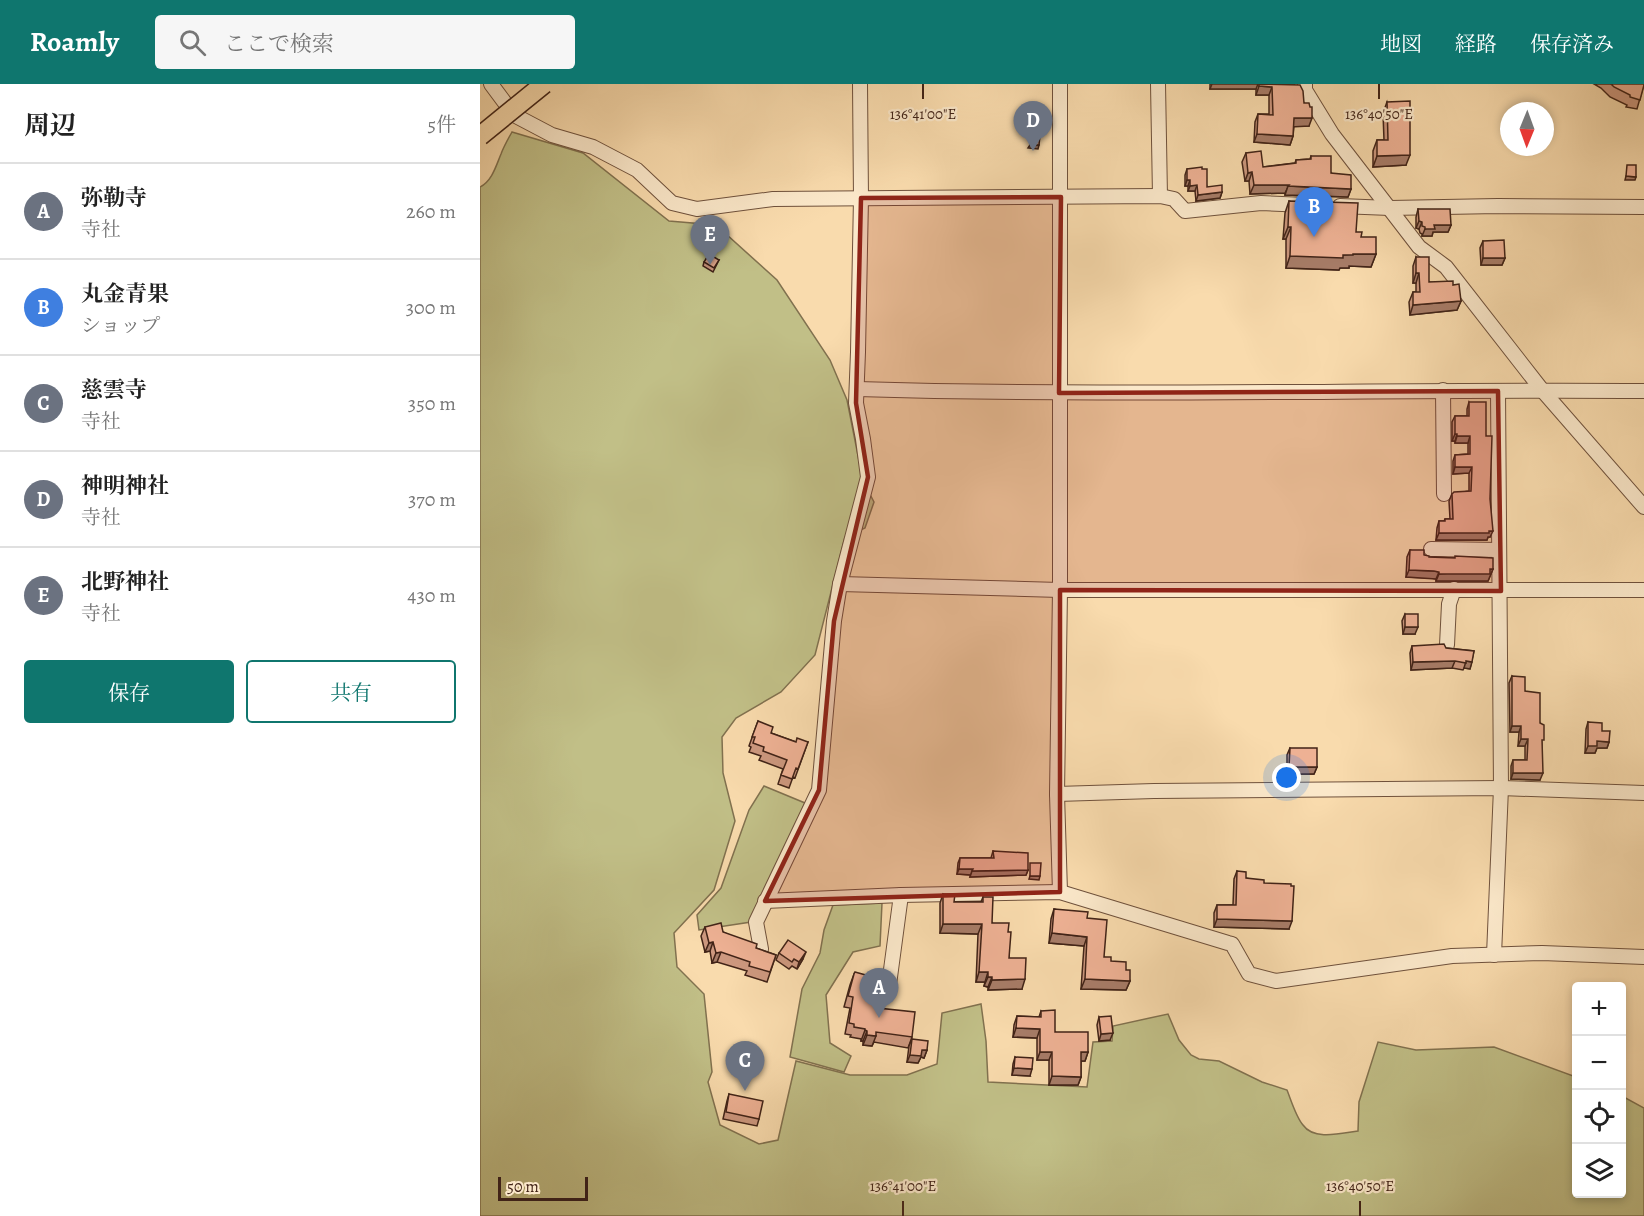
<!DOCTYPE html>
<html lang="ja">
<head>
<meta charset="utf-8">
<style>
  body { margin:0; font-family:Alegreya,"Noto Serif JP",serif; background:#f6f6f6; color:#222 }
  .controls { position:absolute; right:18px; bottom:18px; display:grid; overflow:hidden; border-radius:6px; box-shadow:0 3px 9px #0003 }
  .controls button { width:54px; height:54px; display:grid; place-items:center; padding:0; border:0; border-bottom:2px solid #e0e0e0; background:#fff; color:#222; font:30px sans-serif }
  .compass { position:absolute; left:1020px; top:18px; width:54px; height:54px; border-radius:50%; background:#fff; box-shadow:0 3px 9px #0003; rotate:181deg }
  .scale { position:absolute; left:18px; bottom:15px; width:90px; box-sizing:border-box; padding-left:6px; border:3px solid #412317; border-top:0; font-size:16px; line-height:21px; white-space:nowrap; color:#412317; -webkit-text-stroke:4px #fbe8ca; paint-order:stroke }
  .you { position:absolute; left:807px; top:694px; width:21px; height:21px; margin:-15px; border:4px solid #fff; border-radius:50%; background:#1a73e8; box-shadow:0 0 0 9px #1a73e833 }
  .badge { display:grid; place-items:center; width:39px; height:39px; border-radius:50%; background:#0f766e; color:#fff; font-size:20px; font-weight:700 }
  .pin { position:absolute; translate:-50% -50px; filter:drop-shadow(0 2px 3px #0008) }
  .pin::after { content:''; position:absolute; top:32px; width:21px; height:18px; background:inherit; clip-path:polygon(0 0,100% 0,50% 100%) }
  .list { margin:0; padding:0; list-style:none }
  h2 { display:flex; justify-content:space-between; align-items:center; height:78px; margin:0; padding:0 24px; font-size:26px }
  h2 small { font-size:20px; font-weight:400; color:#767676 }
  .list li { display:grid; grid-template-columns:39px 1fr auto; gap:18px; align-items:center; box-sizing:border-box; height:96px; padding:0 24px; border-top:2px solid #e0e0e0 }
  .list b { display:block; font-size:22px; white-space:nowrap }
  .list p { margin:0; font-size:20px; white-space:nowrap; color:#767676 }
  .list em { font-size:20px; font-style:normal; color:#767676 }
  .actions { display:flex; gap:12px; padding:18px 24px }
  .actions a { flex:1; padding:14px 0; border:2px solid #0f766e; border-radius:6px; text-align:center; font-size:21px; color:#0f766e }
  .actions .main { background:#0f766e; color:#fff }
  .icon { flex:none; width:33px; height:33px; fill:none; stroke:currentColor; stroke-width:2; stroke-linecap:round; stroke-linejoin:round }
  .map { position:relative; flex:none; width:1164px; height:1132px; overflow:hidden }
  header { display:flex; align-items:center; gap:36px; box-sizing:border-box; height:84px; padding:0 30px; background:#0f766e; color:#fff }
  header strong { font-size:28px }
  nav { display:flex; gap:33px; margin-inline-start:auto; font-size:21px }
  .search { width:420px; height:54px; background:#f6f6f6; display:flex; align-items:center; gap:15px; box-sizing:border-box; padding:0 21px; border-radius:6px; color:#767676; font-size:22px }
  main { display:flex }
  aside { flex:1; background:#fff }
  .map>svg:first-child { display:block }
  .green { fill:#c1bf87; stroke:#81714f; stroke-width:1.5 }
  .lines { fill:none; stroke-linecap:round; stroke-linejoin:round }
  .minor-casing { stroke:#6f513c; stroke-width:16 }
  .minor { stroke:#fbe8ca; stroke-width:14 }
  .highway-bridge-casing { stroke:#412317; stroke-width:21; stroke-linecap:butt }
  .highway-bridge { stroke:#f9dbad; stroke-width:18 }
  .wall { fill:#cd987f; stroke:#412317; stroke-width:1.5 }
  .shaded-wall { fill:#a77c68; stroke:#412317; stroke-width:1.5 }
  .building { fill:#eeb194; stroke:#412317; stroke-width:1.5 }
  .marked { fill:#8f2418; fill-opacity:0.2; stroke:#8f2418; stroke-width:4.5; stroke-linejoin:round }
  .ticks { fill:none; stroke:#412317; stroke-width:2 }
  .ticks-label { font-size:15px; text-anchor:middle; fill:#412317; stroke:#fbe8ca; stroke-width:4.5; stroke-linejoin:round; paint-order:stroke }
</style>
</head>
<body>
<header>
<strong>Roamly</strong>
<div class="search"><svg class="icon" aria-label="search" viewBox="0 0 24 24"><circle cx="10" cy="10" r="6"/><path d="M15 15l6 6"/></svg>ここで検索</div>
<nav><a>地図</a><a>経路</a><a>保存済み</a></nav>
</header>
<main>
<aside>
<h2>周辺<small>5件</small></h2>
<ul class="list">
<li><span class="badge" style="background:#6b7280">A</span><div><b>弥勒寺</b><p>寺社</p></div><em>260 m</em></li>
<li><span class="badge" style="background:#3f7fe0">B</span><div><b>丸金青果</b><p>ショップ</p></div><em>300 m</em></li>
<li><span class="badge" style="background:#6b7280">C</span><div><b>慈雲寺</b><p>寺社</p></div><em>350 m</em></li>
<li><span class="badge" style="background:#6b7280">D</span><div><b>神明神社</b><p>寺社</p></div><em>370 m</em></li>
<li><span class="badge" style="background:#6b7280">E</span><div><b>北野神社</b><p>寺社</p></div><em>430 m</em></li>
</ul>
<div class="actions"><a class="main">保存</a><a>共有</a></div>
</aside>
<div class="map">
<svg width="1164" height="1132" viewBox="0 0 1164 1132">
  <rect width="100%" height="100%" fill="#f9dbad"/>
  <filter id="stains"><feTurbulence type="fractalNoise" baseFrequency=".00333" numOctaves="4"/><feColorMatrix values="0 0 0 0 .2 0 0 0 0 .09 0 0 0 0 .02 0 0 0 .5 -.17"/></filter>
  <radialGradient id="worn" r=".72"><stop offset=".6" stop-color="#630" stop-opacity="0"/><stop offset="1" stop-color="#630" stop-opacity=".3"/></radialGradient>
  <g class="green">
    <path d="M32 48 103 69 189 137 236 141 297 196 350 276 367 316 383 397 394 418 385 444 365 453 335 571 301 608 256 634 242 653 243 689 255 737 234 806 194 849 197 883 224 910 232 988 228 998 240 1041 279 1060 298 1056 316 977 370 991H427L457 980 462 929 501 920 506 957 508 998 607 1003 613 958 632 957 633 942 688 930 699 956 711 971 719 975 739 977 782 998 807 1006C811 1016 816 1033 823 1041 834 1057 862 1049 878 1047L879 1018 898 958 936 966 1014 963 1096 993V1110H1142V1012L1164 1024V1132H0V103C12 97 16 82 21 70 24 62 28 55 32 48Z"/>
    <path d="M284 702 325 719 271 838 219 846 217 831 241 804 269 726Z"/>
    <path d="M402 819 400 862 373 868 346 911 350 959 371 972 364 988 310 973 322 905 340 869 344 846 353 821Z"/>
  </g>
  <g class="lines">
    <defs>
      <g id="minor">
        <path d="M11 0 34 31 72 51 113 63 157 86 192 119 217 125 293 115 680 112 694 115 705 127 781 119 826 121"/>
        <path d="M580 0V506L577 710 580 808"/>
        <path d="M678 0 680 112"/>
        <path d="M825 0V6L852 50 939 163 966 183 1062 306 1164 423"/>
        <path d="M860 122 910 124 1018 122 1164 123"/>
        <path d="M377 305C639 313 902 305 1164 307"/>
        <path d="M963 306 964 410"/>
        <path d="M951 465 1019 466"/>
        <path d="M360 500 580 506H1164"/>
        <path d="M967 561 969 520 974 505"/>
        <path d="M577 710 674 707 1021 704 1164 709"/>
        <path d="M285 817 421 811 580 808 748 859 752 860 769 890 796 897 972 872 1062 869 1164 873"/>
        <path d="M281 865 276 838 339 706 354 537 360 500 388 393 383 355 376 319 378 268 381 114 380 0"/>
        <path d="M1014 871 1021 704 1018 307"/>
        <path d="M408 908 421 811"/>
      </g>
    </defs>
    <use href="#minor" class="minor-casing"/>
    <use href="#minor" class="minor"/>
    <defs>
      <path id="highway-bridge" d="M0 52 64 0"/>
    </defs>
    <use href="#highway-bridge" class="highway-bridge-casing"/>
    <use href="#highway-bridge" class="highway-bridge"/>
  </g>
  <g class="wall">
    <path d="M730 0H814L824 19 829 42H814L813 52 810 61 774 58 775 38 778 30H789V11H776V5H730Z"/>
    <path d="M1114 0H1164L1157 25 1146 23 1147 21 1130 13 1121 4Z"/>
    <path d="M907 18 926 81 893 83V67L897 56H904L903 29Z"/>
    <path d="M766 69 783 83 815 79 816 76 830 75 831 72 871 105 868 113 805 111V109L770 110 769 97H765L762 78Z"/>
    <path d="M707 85H722L727 103 742 108 740 114 716 117 715 107H708V102H705V91Z"/>
    <path d="M809 117 876 148 896 170 891 183 869 182V184H860L859 186 806 184V155H803L805 129Z"/>
    <path d="M938 125 971 141 968 148H953L952 152H942V150L940 149 939 145 936 144V133Z"/>
    <path d="M1003 157 1025 174 1022 181H1001L1000 164Z"/>
    <path d="M936 173 949 198 973 201 981 217 977 226 930 231 929 218 933 208H936V199H933V182Z"/>
    <path d="M239 176 233 188 223 182 224 178Z"/>
    <path d="M989 318 1006 352 1010 415V453H1008L1007 456H956L957 444 959 437H964L965 435H970L969 417 972 410 989 407V389L973 390V377L975 371 988 370V359H975V357H972V338L975 332H987V325Z"/>
    <path d="M930 466 949 473 974 474 1013 485 1008 497H956V495L951 494 926 493 927 473Z"/>
    <path d="M925 530 935 550H923L922 537Z"/>
    <path d="M932 562 966 564 994 567 990 585 984 584 983 586 972 584 931 586 930 569Z"/>
    <path d="M1032 592 1045 607 1060 639 1062 661 1060 696 1031 695V682L1033 676H1045V662H1038L1039 648H1030L1029 599Z"/>
    <path d="M278 637 291 649 316 658H328L315 694 313 693 309 704 298 700 303 685 279 676 281 672 269 668 271 663 269 662Z"/>
    <path d="M1108 638 1122 647 1129 658 1127 664H1117L1115 669H1105L1106 645Z"/>
    <path d="M810 664 837 683 834 690H807V671Z"/>
    <path d="M513 767 548 786 546 791 490 793 491 791 477 790 478 779 480 774H511Z"/>
    <path d="M757 787 766 794 784 799 809 845 734 843V829L737 821H753L754 795Z"/>
    <path d="M463 810 474 818H501L503 813 512 839 528 848 529 874 542 905 508 906V903L504 902 505 898H496L498 850 460 849V819Z"/>
    <path d="M574 825 607 834 624 873 646 886 650 897 646 906 601 905 604 862 569 859 571 835Z"/>
    <path d="M225 843 243 848 276 864 296 871 287 898 265 891 267 887 237 878 232 879 230 867 225 868 221 852Z"/>
    <path d="M299 869 323 875 317 885 312 882 309 885 296 876Z"/>
    <path d="M374 890 398 924 432 953 428 964 394 958 392 962 383 961V957H381V955L370 953 371 951 365 950 370 924 364 923 370 901Z"/>
    <path d="M561 927 575 948 608 968 605 977H601V993L598 1001H569V976H557V954L533 953 534 941 537 932 559 933Z"/>
    <path d="M619 933 630 956 619 957 617 941Z"/>
    <path d="M432 955 447 966 444 974 441 973 438 979 427 978 429 962Z"/>
    <path d="M535 973 550 992 532 991 533 980Z"/>
    <path d="M249 1010 279 1035 277 1042 243 1035 247 1017Z"/>
  </g>
  <g class="shaded-wall">
    <path d="M732 0H778L776 5H730Z"/>
    <path d="M779 2 792 3 789 11H776Z"/>
    <path d="M814 34H832L829 42 811 43Z"/>
    <path d="M777 50 813 52 810 61 774 58Z"/>
    <path d="M550 61H559L558 65 548 64Z"/>
    <path d="M930 71 926 81 893 83 897 72Z"/>
    <path d="M772 88 769 97H765L768 89Z"/>
    <path d="M1146 92 1156 93 1155 96H1145Z"/>
    <path d="M707 96H710L708 102H705Z"/>
    <path d="M717 101 715 107H708L710 102Z"/>
    <path d="M774 101H809L805 109 770 110Z"/>
    <path d="M808 102 871 105 868 113 805 111Z"/>
    <path d="M742 108 740 114 716 117 718 111Z"/>
    <path d="M939 137 942 138 939 145 936 144Z"/>
    <path d="M954 141H971L968 148H953L952 152H942L945 145Z"/>
    <path d="M808 143H811L806 155H803Z"/>
    <path d="M873 170H896L891 183 869 182V184H860L859 186 806 184 810 172 863 171Z"/>
    <path d="M1003 174H1025L1022 181H1001Z"/>
    <path d="M936 189H939L936 199H933Z"/>
    <path d="M981 217 977 226 930 231 933 221Z"/>
    <path d="M975 350H977L975 357H972Z"/>
    <path d="M977 352H990L988 359H975Z"/>
    <path d="M975 383H992L989 389 973 390Z"/>
    <path d="M1013 447 1010 453H1008L1007 456H956L959 449Z"/>
    <path d="M1013 485 1008 497H956L959 490Z"/>
    <path d="M929 486 954 487 959 488 956 495 926 493Z"/>
    <path d="M925 543H938L935 550H923Z"/>
    <path d="M975 577 972 584 931 586 933 578Z"/>
    <path d="M986 577 992 578 990 585 984 584Z"/>
    <path d="M1032 642H1041L1039 648H1030Z"/>
    <path d="M1041 655H1048L1045 662H1038Z"/>
    <path d="M1117 657 1129 658 1127 664H1117L1115 669H1105L1108 662Z"/>
    <path d="M809 683H837L834 690H807Z"/>
    <path d="M1033 689H1063L1060 696 1031 695Z"/>
    <path d="M479 785H493L491 791 477 790Z"/>
    <path d="M548 786 546 791 490 793 492 787Z"/>
    <path d="M550 792H560L559 796 549 795Z"/>
    <path d="M737 835 812 837 809 845 734 843Z"/>
    <path d="M463 840H502L498 850 460 849Z"/>
    <path d="M572 849 607 853 604 862 569 859Z"/>
    <path d="M233 858 230 867 225 868 229 859Z"/>
    <path d="M241 868 237 878 232 879 236 869Z"/>
    <path d="M326 868 323 875 317 885 319 878Z"/>
    <path d="M499 888H508L505 898H496Z"/>
    <path d="M508 893H512L508 903 504 902Z"/>
    <path d="M545 895 542 905 508 906 512 896Z"/>
    <path d="M605 895 650 897 646 906 601 905Z"/>
    <path d="M536 944 560 945 557 954 533 953Z"/>
    <path d="M385 946 387 947 383 957H381Z"/>
    <path d="M633 949 630 956 619 957 621 950Z"/>
    <path d="M387 951 396 952 392 962 383 961Z"/>
    <path d="M442 966H447L444 974 441 973 438 979 427 978 430 971Z"/>
    <path d="M560 968H572L569 976H557Z"/>
    <path d="M601 968H608L605 977H598Z"/>
    <path d="M534 984 552 985 550 992 532 991Z"/>
    <path d="M572 992 601 993 598 1001H569Z"/>
  </g>
  <g class="building">
    <path d="M779 0 820 1 823 7 824 19H829L830 23H832V34H814L813 52 777 50 778 30 793 31 792 3 779 2Z"/>
    <path d="M1131 0H1164V1L1160 16 1150 13V11L1134 3Z"/>
    <path d="M930 17V71L897 72V56H908L907 18Z"/>
    <path d="M550 51H560L559 61H550Z"/>
    <path d="M781 67 783 83 816 79V76L831 75V72H851V89L871 91V105L808 102 809 101H774L772 88 768 89 766 69Z"/>
    <path d="M1147 81H1156V93L1146 92Z"/>
    <path d="M722 83V85H727V103L742 101V108L718 111 717 101 710 102V96H707V85Z"/>
    <path d="M809 117 878 119 876 148H882L881 153H896V170H873V171H863V174L810 172 811 143H808Z"/>
    <path d="M938 125H970L971 141H954L955 145H945V143L942 142V138L939 137Z"/>
    <path d="M1024 156 1025 174H1003V157Z"/>
    <path d="M229 170 239 176 234 184 224 178Z"/>
    <path d="M936 173H949V198L973 197V201L979 200 981 217 933 221V208H940L939 189H936Z"/>
    <path d="M989 318H1006V352H1012L1010 415 1013 447H1009V449H959V437H965V435H973L972 410 974 408 991 407 992 383H975V371L990 370V352H977V350H975V332H989Z"/>
    <path d="M930 466H944V471L949 472V473L975 474V472L1013 474V485H1010V490H959V488L954 487 929 486Z"/>
    <rect x="925" y="530" width="13" height="13"/>
    <path d="M964 560 966 564 994 567 992 578 986 577V579L975 577 933 578 932 562Z"/>
    <path d="M1032 592 1045 593V607L1060 609V639L1064 641V656H1062L1063 689H1033V676H1047L1048 655H1041V642H1032Z"/>
    <path d="M278 637 293 643 291 649 316 658 317 654 328 658 318 685 316 684 312 695 301 691 307 676 283 667 284 663 273 659 275 653H272Z"/>
    <path d="M1108 638 1122 639V647H1130L1129 658 1117 657V662H1108Z"/>
    <path d="M810 664H837V683H809Z"/>
    <path d="M513 767 548 769V786L492 787 493 785H479L480 774H514Z"/>
    <path d="M550 779H561L560 792H550Z"/>
    <path d="M757 787 766 788V794L784 796V799L811 800V802H814L812 837 737 835V821H756Z"/>
    <path d="M463 810H475L474 818H503V813H513L512 839H529L528 848H531L529 874H546L545 895 512 896V893H508V888H499L502 840H463Z"/>
    <path d="M574 825 608 828 607 834 627 836 624 873H631V877L646 878V886H650V897L605 895 607 853 572 849Z"/>
    <path d="M241 839 243 848 277 860 276 864 296 871 290 888 269 882 270 878 241 868 236 869 233 858 229 859 225 843Z"/>
    <path d="M308 856 326 868 319 878 314 875 312 878 299 869Z"/>
    <path d="M375 888 393 893 394 891 403 893 404 901 398 924 435 928 432 953 396 948V952L387 951V947L385 946V945L374 943V940L369 939 373 913 368 912 374 890Z"/>
    <path d="M575 926V948H608V968H601V993L572 992V968H560V945L536 944 537 932 561 933V927Z"/>
    <path d="M631 932 633 949 621 950 619 933Z"/>
    <path d="M432 955 448 957 447 966H442L441 972 430 971Z"/>
    <path d="M535 973 553 974 552 985 534 984Z"/>
    <path d="M249 1010 283 1017 279 1035 246 1028Z"/>
  </g>
  <path class="marked" d="M581 113 579 309 1018 307 1021 507 580 506V808L285 817 339 706 354 537 388 393 376 319 381 114Z"/>
  <path class="ticks" d="M443 15V0M899 15V0M423 1132V1117M880 1132V1117"/>
  <g class="ticks-label">
    <text x="443" y="35">136°41'00"E</text>
    <text x="899" y="35">136°40'50"E</text>
    <text x="423" y="1107">136°41'00"E</text>
    <text x="880" y="1107">136°40'50"E</text>
  </g>
  <rect width="100%" height="100%" filter="url(#stains)"/>
  <rect width="100%" height="100%" fill="url(#worn)"/>
</svg>
<div class="controls">
<button>+</button>
<button>−</button>
<button><svg class="icon" aria-label="locate" viewBox="0 0 24 24"><circle cx="12" cy="12" r="6"/><path d="M12 2v4M12 18v4M2 12h4M18 12h4"/></svg></button>
<button><svg class="icon" aria-label="layers" viewBox="0 0 24 24"><path d="M12 4l9 5-9 5-9-5zM3 14l9 5 9-5"/></svg></button>
</div>
<svg class="compass" viewBox="-18 -18 36 36"><path d="M0-13l5 13h-10z" fill="#e53935"/><path d="M0 13l5-13h-10z" fill="#767676"/></svg>
<div class="scale">50 m</div>
<div class="you"></div>
<div class="pin badge" style="left:399px;top:934px;background:#6b7280">A</div>
<div class="pin badge" style="left:834px;top:153px;background:#3f7fe0">B</div>
<div class="pin badge" style="left:265px;top:1007px;background:#6b7280">C</div>
<div class="pin badge" style="left:553px;top:67px;background:#6b7280">D</div>
<div class="pin badge" style="left:230px;top:181px;background:#6b7280">E</div>
</div>
</main>
</body>
</html>
